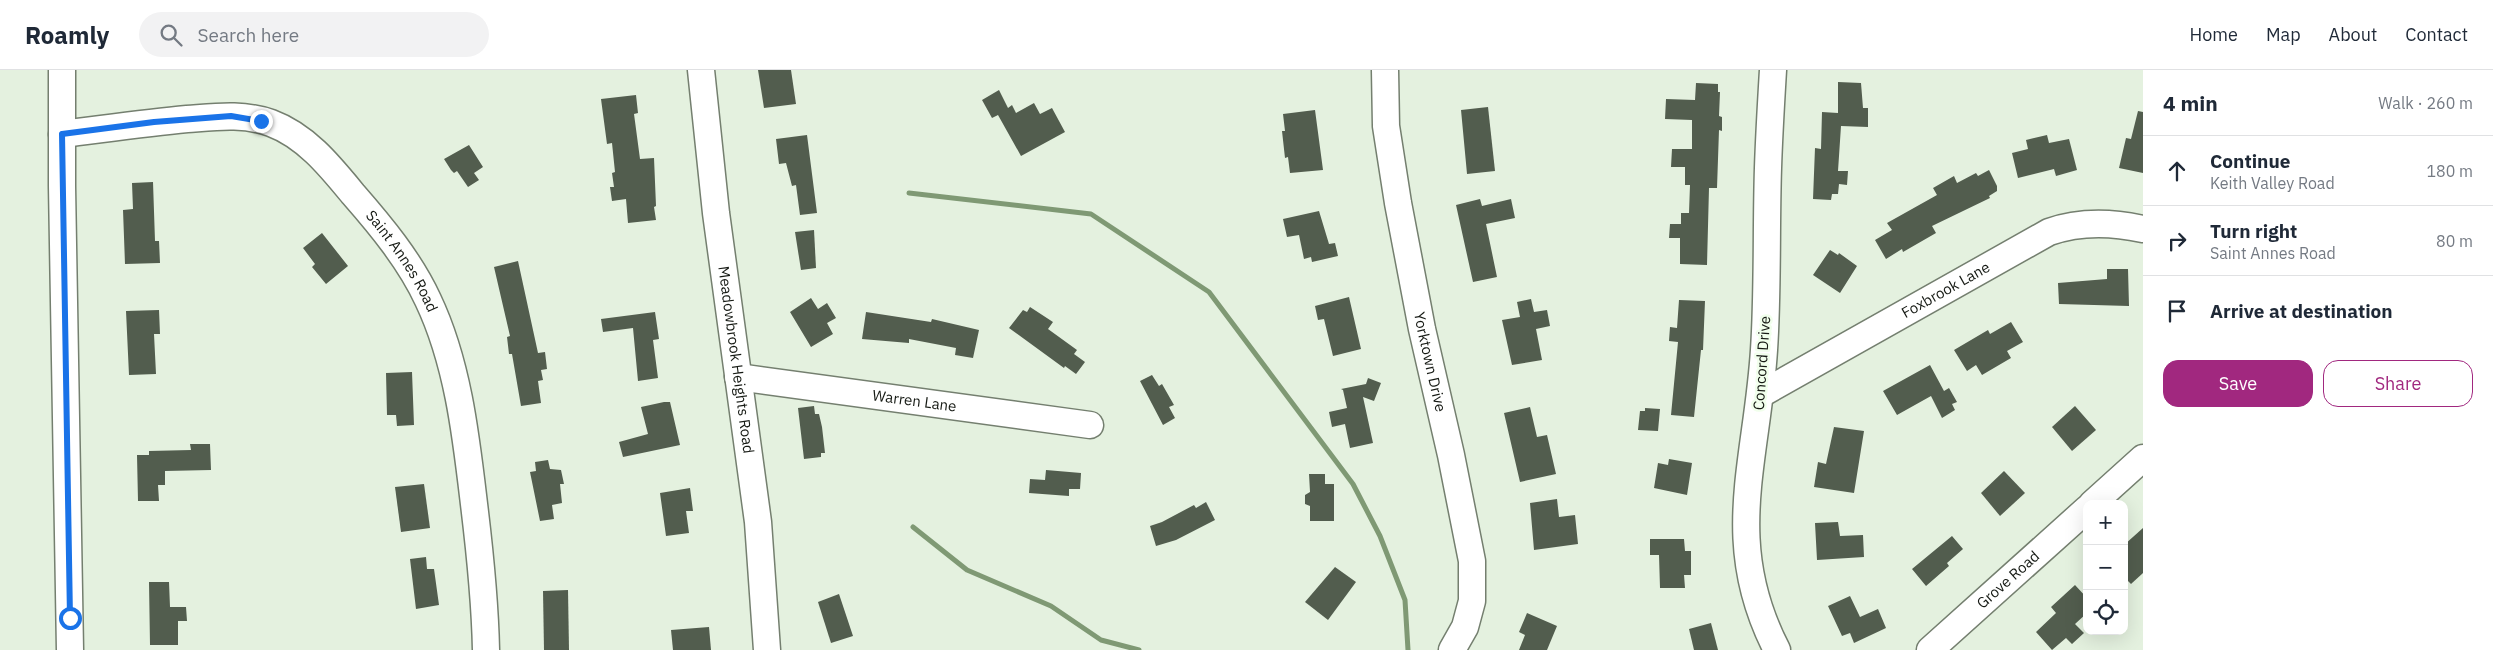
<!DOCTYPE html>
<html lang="en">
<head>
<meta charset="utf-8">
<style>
  body { margin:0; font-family:"IBM Plex Sans",sans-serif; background:#f2f2f3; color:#1f2937 }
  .controls { position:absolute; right:15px; bottom:15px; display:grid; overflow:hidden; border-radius:10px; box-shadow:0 5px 20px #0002 }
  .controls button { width:45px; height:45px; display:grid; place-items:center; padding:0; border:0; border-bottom:1px solid #e0e1e3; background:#fff; color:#1f2937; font:25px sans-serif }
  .stop { position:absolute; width:15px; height:15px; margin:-11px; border:4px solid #1a73e8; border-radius:50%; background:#fff }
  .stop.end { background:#1a73e8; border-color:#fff; box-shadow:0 1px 5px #0008 }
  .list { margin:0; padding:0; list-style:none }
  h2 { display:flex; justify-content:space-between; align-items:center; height:65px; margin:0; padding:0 20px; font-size:21px }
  h2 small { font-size:16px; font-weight:400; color:#747a83 }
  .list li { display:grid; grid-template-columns:32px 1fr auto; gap:15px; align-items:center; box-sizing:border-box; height:70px; padding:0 20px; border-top:1px solid #e0e1e3 }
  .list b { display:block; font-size:19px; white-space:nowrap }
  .list p { margin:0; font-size:16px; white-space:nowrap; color:#747a83 }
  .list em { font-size:16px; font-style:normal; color:#747a83 }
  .actions { display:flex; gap:10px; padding:15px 20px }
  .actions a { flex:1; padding:11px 0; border:1px solid #a1287f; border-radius:15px; text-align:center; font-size:18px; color:#a1287f }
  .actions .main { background:#a1287f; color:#fff }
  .icon { flex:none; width:28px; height:28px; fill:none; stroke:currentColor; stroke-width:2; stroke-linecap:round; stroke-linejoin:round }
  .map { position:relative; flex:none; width:2143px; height:580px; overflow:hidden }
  header { display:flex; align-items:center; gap:30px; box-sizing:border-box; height:70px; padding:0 25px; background:#fff; border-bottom:1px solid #e0e1e3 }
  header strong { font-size:24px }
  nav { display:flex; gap:28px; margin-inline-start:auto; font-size:18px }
  .search { width:350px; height:45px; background:#f2f2f3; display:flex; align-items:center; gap:12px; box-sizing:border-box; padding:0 18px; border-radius:28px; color:#747a83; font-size:19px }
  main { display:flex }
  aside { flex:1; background:#fff }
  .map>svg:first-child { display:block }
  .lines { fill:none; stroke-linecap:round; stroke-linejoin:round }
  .stream { stroke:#7f9974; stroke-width:5 }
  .building { fill:#525d4e }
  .minor-casing { stroke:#747f6f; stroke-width:29 }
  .minor { stroke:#fff; stroke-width:26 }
  .route { stroke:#1a73e8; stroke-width:6 }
  .labels { text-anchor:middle; stroke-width:5; stroke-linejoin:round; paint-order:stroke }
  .street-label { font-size:15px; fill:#151913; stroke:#f1ffec }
</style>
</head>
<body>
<header>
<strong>Roamly</strong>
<div class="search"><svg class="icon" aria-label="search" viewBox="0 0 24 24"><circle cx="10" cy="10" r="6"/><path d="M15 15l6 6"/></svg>Search here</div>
<nav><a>Home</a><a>Map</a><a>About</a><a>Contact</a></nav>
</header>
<main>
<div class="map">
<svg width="2143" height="580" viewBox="0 0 2143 580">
  <rect width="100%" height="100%" fill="#e4f1df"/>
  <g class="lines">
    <g class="stream">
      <path d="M909 123 1091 144 1209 222 1353 414 1380 466 1405 530 1408 580"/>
      <path d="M913 457 967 500 1051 536 1101 570 1139 580"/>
    </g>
  </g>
  <g class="building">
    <path d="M758 0H791L796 34 764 38Z"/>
    <path d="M1838 12 1861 13 1863 38H1868V57L1841 56 1838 101H1848L1847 115 1839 114 1838 124H1832L1831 130 1813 129 1815 78 1821 79 1822 42 1838 43Z"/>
    <path d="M1696 13 1718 14V22H1720L1719 46 1722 47V61L1719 60 1717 118H1709L1707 195 1680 194V168H1669L1670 154H1681V143H1689L1690 115H1685V97H1671L1672 79H1692V50L1665 49 1666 29 1695 30Z"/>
    <path d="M999 20 1008 38 1012 35 1016 43 1034 33 1040 44 1052 38 1065 62 1021 86 998 45 992 48 982 30Z"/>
    <path d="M636 25 638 43 634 44 640 89 654 88 656 136 654 137 656 150 628 153 626 129 612 131 610 117H614L612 103 615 102 612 73 607 74 601 29Z"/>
    <path d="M1488 37 1495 101 1467 104 1461 40Z"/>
    <path d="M1315 40 1323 100 1290 103 1288 87 1285 88 1282 61H1285L1283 44Z"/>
    <path d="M2138 41 2143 42V103L2119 98 2126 68 2131 69Z"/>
    <path d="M807 65 817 143 800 145 796 115 792 116 786 93 779 94 776 69Z"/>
    <path d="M2047 65 2049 73 2069 69 2077 100 2056 106 2054 99 2018 108 2012 83 2028 79 2026 70Z"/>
    <path d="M469 75 483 97 474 103 479 110 468 117 457 101 454 103 451 100 444 89Z"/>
    <path d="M1989 100 1997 116V121L1989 126 1990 128 1932 156 1936 163 1903 182 1902 179 1886 189 1875 170 1892 160 1887 153 1937 125 1933 118 1954 106 1957 113 1976 103 1978 106Z"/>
    <path d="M153 112 155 171H159L160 193 125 194 123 140 133 139 132 113Z"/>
    <path d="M1480 129 1482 136 1511 129 1515 148 1486 154 1497 207 1473 212 1456 135Z"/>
    <path d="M1319 141 1329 174 1335 173 1338 186 1312 192 1311 187 1304 189 1299 165 1287 167 1283 149Z"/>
    <path d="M814 160 816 198 801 200 795 162Z"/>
    <path d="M322 163 348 196 326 214 312 197 315 194 303 178Z"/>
    <path d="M1830 180 1838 185 1839 183 1857 196 1840 223 1813 205Z"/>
    <path d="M518 191 538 283 545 282 547 299 541 300 543 310 538 311 541 333 521 336 512 284H509L507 267 510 266 494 197Z"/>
    <path d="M2107 199H2128L2129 236 2059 234 2058 213 2107 209Z"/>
    <path d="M1349 227 1361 279 1333 286 1324 249 1318 250 1315 236Z"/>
    <path d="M811 228 818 239 827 233 836 248 827 253 833 264 811 277 790 242Z"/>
    <path d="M1531 229 1534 242 1547 240 1550 256 1536 259 1542 290 1512 295 1502 250 1520 247 1517 232Z"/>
    <path d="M1679 230 1705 231 1703 280H1701L1694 347 1671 345 1678 272 1669 271 1670 257 1677 258Z"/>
    <path d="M1030 237 1053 252 1048 259 1077 280 1074 284 1085 292 1076 304 1065 296 1064 298 1009 258 1023 240 1027 242Z"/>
    <path d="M159 240 160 264H154L156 304 129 305 126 241Z"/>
    <path d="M655 242 659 269 653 270 658 308 638 311 633 258 603 262 601 249Z"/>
    <path d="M866 242 931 252 932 249 979 260 973 288 955 285 956 278 909 269V273L862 269Z"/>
    <path d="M2011 252 2023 272 2007 281 2011 288 1982 305 1976 295 1967 301 1954 280 1988 260 1990 264Z"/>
    <path d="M1930 295 1944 321 1949 318 1957 332 1952 334 1955 340 1942 348 1931 326 1897 345 1883 321Z"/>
    <path d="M412 302 414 355 397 356 396 345H387L386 303Z"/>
    <path d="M1152 305 1159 316 1162 314 1174 335 1169 337 1175 348 1163 355 1140 311Z"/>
    <path d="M1368 308 1381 313 1374 331 1363 327 1373 373 1350 378 1345 354 1332 357 1329 342 1347 338 1343 320 1341 319 1366 314Z"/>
    <path d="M664 332H670L680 375 623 387 619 372 648 364 641 337Z"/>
    <path d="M814 336 815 344H819L822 357 825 383H821V387L804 389 798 338Z"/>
    <path d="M2075 336 2096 360 2072 381 2052 357Z"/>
    <path d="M1530 337 1537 367 1547 365 1556 404 1520 412 1504 343Z"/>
    <path d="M1645 338 1660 339 1658 361 1638 360 1640 341H1645Z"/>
    <path d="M1834 357 1864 361 1854 423 1814 417 1818 392 1826 394Z"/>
    <path d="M190 374H210L211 400 165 401V415H158L159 431H138L137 385H149V381L191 380Z"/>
    <path d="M1669 389 1692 393 1687 425 1654 418 1658 393 1668 395Z"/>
    <path d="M548 390 550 399 561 400 564 414H560L562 433 552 435 554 449 540 451 530 402 536 401 535 392Z"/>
    <path d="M1046 400 1081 403 1080 419H1069V426L1029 423 1030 409 1045 410Z"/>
    <path d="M2004 401 2025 423 2000 446 1981 423Z"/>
    <path d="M1309 404H1325V414H1334V451H1310V436L1305 434V425L1310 422Z"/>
    <path d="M424 414 430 458 401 462 395 417Z"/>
    <path d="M690 418 693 441H686L689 463 666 466 660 423Z"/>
    <path d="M1557 429 1559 447 1575 445 1578 474 1534 480 1530 433Z"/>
    <path d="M1206 432 1215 450 1176 470 1156 476 1150 456 1162 452 1194 435 1196 438Z"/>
    <path d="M1838 452 1840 466 1863 465 1864 487 1817 490 1815 453Z"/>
    <path d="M2143 458V503L2131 514 2124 507V475Z"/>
    <path d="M1952 466 1963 479 1947 493 1949 496 1926 516 1912 499Z"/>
    <path d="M1650 469H1684L1685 481H1691V505H1684L1685 518H1660L1659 485H1650Z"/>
    <path d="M426 487 427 499H434L439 535 416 539 410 489Z"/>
    <path d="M1335 497 1356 512 1328 550 1305 532Z"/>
    <path d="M149 512H169L170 537H186L187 551H178V575H150Z"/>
    <path d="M2075 515 2087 528V543L2075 554 2084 563 2072 574 2066 568 2052 580 2036 562 2056 543 2051 537Z"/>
    <path d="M568 520 569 580H544L543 521Z"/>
    <path d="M839 524 853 566 831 573 818 532Z"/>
    <path d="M1850 526 1860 547 1878 539 1886 558 1854 573 1850 563 1842 566 1828 536Z"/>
    <path d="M1527 543 1557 556 1547 580H1519L1525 565 1519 562Z"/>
    <path d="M1711 553 1718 580H1694L1689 559Z"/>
    <path d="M709 557 711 580H673L671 560Z"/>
  </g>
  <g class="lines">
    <defs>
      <g id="minor">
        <path d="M62 0V116L70 580"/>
        <path id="s1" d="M701 0 716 143 758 452 767 580"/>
        <path id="s2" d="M1385 0 1386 56 1398 133 1422 259 1451 385 1472 491V531L1465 557 1452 580"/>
        <path d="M1773 0C1771 33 1769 66 1768 98 1766 159 1768 220 1764 280 1757 392 1721 472 1777 580"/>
        <path id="s3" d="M62 64C103 59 145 53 187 49 215 47 243 43 271 53 306 66 330 96 353 124 381 156 410 191 428 230 458 293 466 366 474 434 480 483 485 531 486 580"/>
        <path id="s4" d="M738 307 1090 355"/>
        <path id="s5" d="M1761 324 2049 162C2080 151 2111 152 2143 159"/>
        <path d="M2092 434 2143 388"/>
        <path id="s6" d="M1930 580 2087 439"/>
      </g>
    </defs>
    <use href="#minor" class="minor-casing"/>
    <use href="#minor" class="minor"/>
  </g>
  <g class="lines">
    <path class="route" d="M70 548 62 64 154 52 231 46 261 51"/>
  </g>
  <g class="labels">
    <g class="street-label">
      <text dy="5" stroke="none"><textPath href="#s3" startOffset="404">Saint Annes Road</textPath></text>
      <text dy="5" stroke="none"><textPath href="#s5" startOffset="212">Foxbrook Lane</textPath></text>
      <text dy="5" stroke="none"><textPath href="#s1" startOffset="292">Meadowbrook Heights Road</textPath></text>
      <text dy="5" stroke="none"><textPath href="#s2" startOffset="296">Yorktown Drive</textPath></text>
      <text transform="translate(1762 293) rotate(-86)" y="5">Concord Drive</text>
      <text dy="5" stroke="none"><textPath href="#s4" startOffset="178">Warren Lane</textPath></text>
      <text dy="5" stroke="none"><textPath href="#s6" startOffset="105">Grove Road</textPath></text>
    </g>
  </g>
</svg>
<div class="controls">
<button>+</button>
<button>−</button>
<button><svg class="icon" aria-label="locate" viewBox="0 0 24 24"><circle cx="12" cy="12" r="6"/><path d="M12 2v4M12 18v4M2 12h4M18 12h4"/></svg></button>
</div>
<div class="stop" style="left:70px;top:548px"></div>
<div class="stop end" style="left:261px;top:51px"></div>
</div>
<aside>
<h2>4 min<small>Walk · 260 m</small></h2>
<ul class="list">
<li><svg class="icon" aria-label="ahead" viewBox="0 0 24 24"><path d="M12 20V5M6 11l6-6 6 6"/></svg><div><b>Continue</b><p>Keith Valley Road</p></div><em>180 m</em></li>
<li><svg class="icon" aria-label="right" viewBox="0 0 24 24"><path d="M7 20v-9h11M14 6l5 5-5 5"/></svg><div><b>Turn right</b><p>Saint Annes Road</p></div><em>80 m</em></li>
<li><svg class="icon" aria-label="arrive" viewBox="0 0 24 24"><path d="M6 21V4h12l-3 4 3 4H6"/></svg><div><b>Arrive at destination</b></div></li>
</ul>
<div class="actions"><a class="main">Save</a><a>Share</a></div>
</aside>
</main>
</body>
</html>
